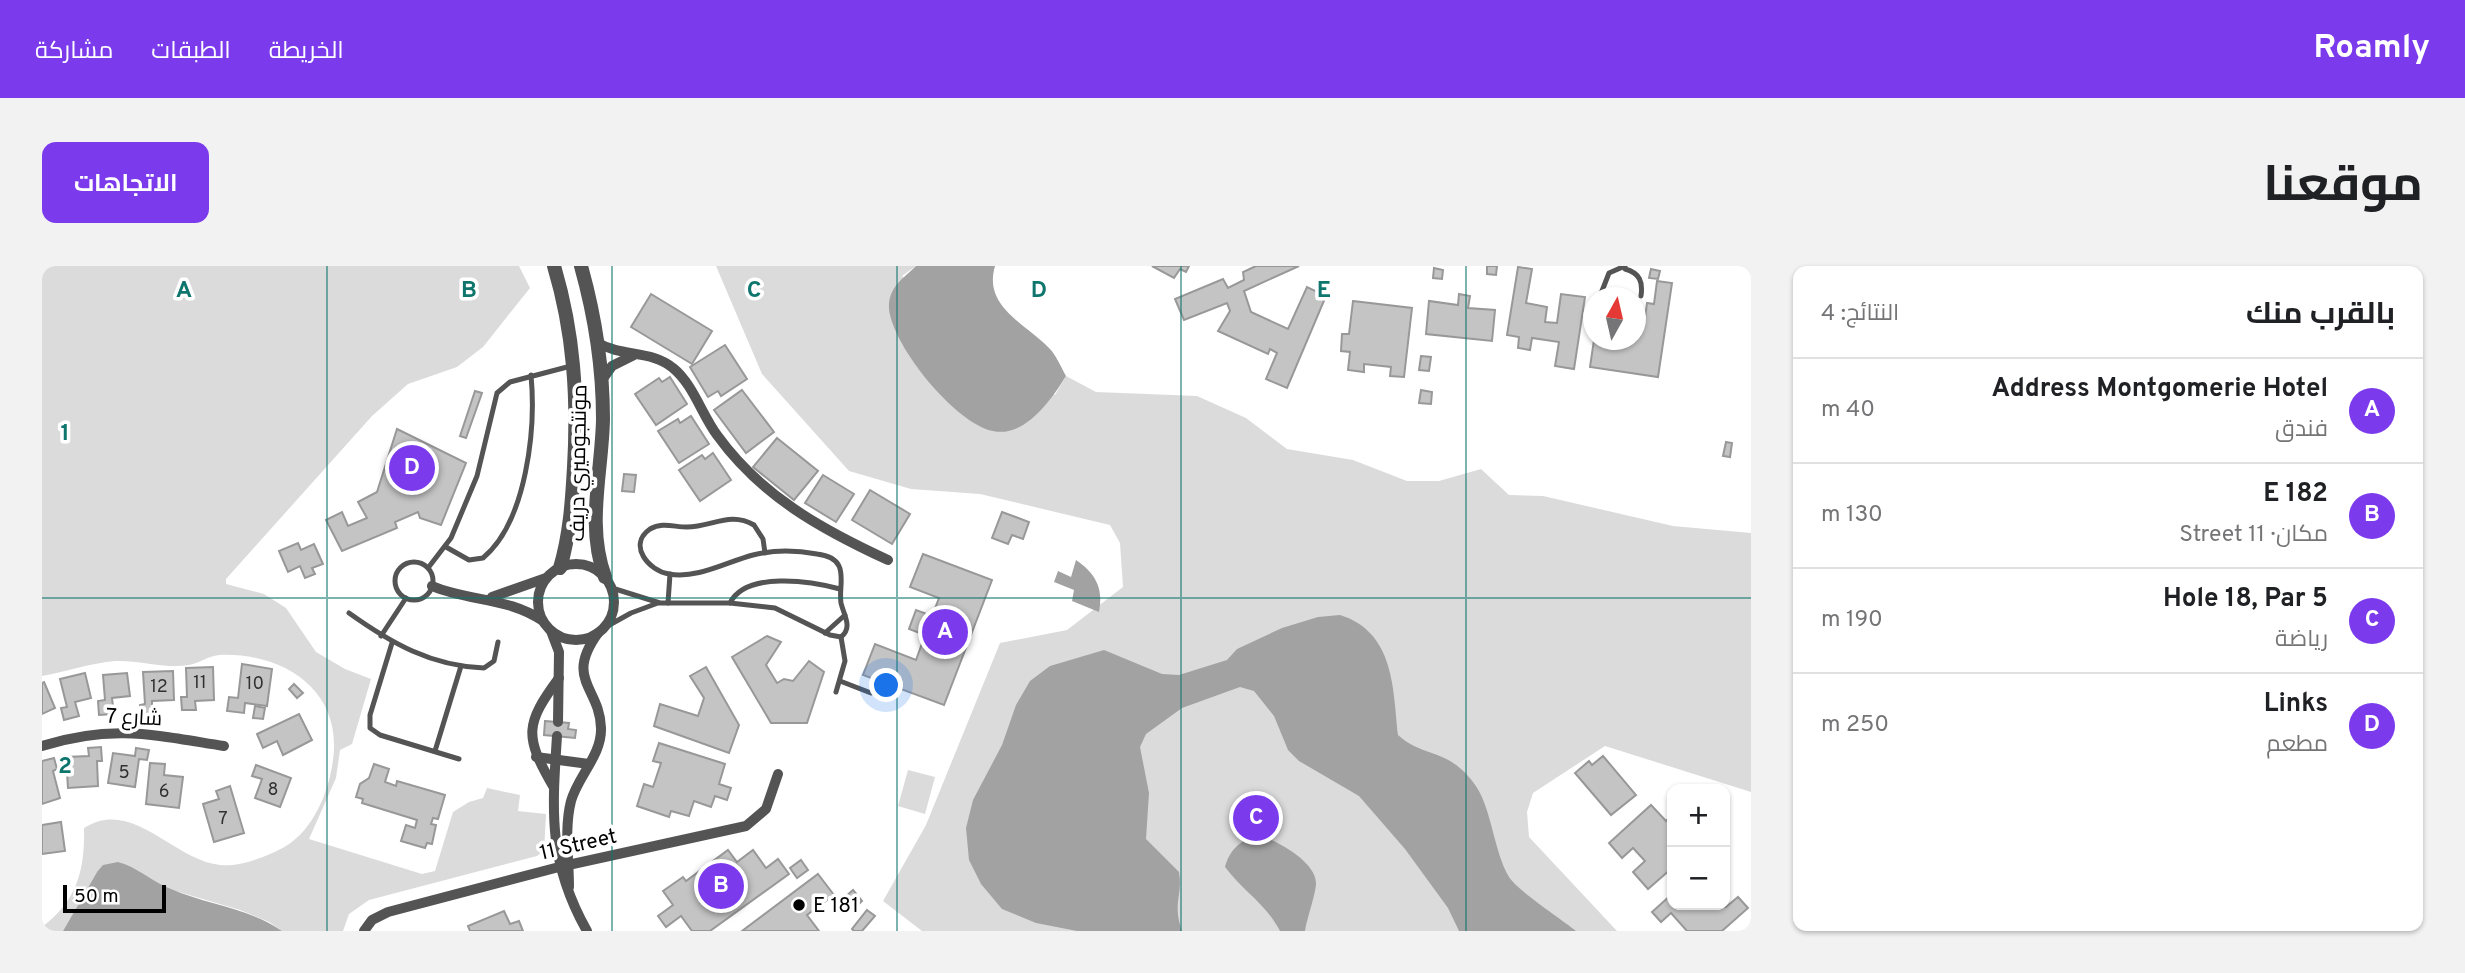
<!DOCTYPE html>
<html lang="ar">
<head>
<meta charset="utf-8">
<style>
  body { margin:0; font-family:Overpass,Cairo,sans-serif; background:#f2f2f2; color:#202124; direction:rtl }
  .controls { position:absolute; right:21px; bottom:21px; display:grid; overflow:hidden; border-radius:14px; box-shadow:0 2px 5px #0004 }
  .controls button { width:63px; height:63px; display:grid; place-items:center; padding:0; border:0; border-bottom:2px solid #e0e0e0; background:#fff; color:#202124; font:35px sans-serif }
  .compass { position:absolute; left:1541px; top:21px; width:63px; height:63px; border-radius:50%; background:#fff; box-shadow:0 2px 5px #0004; rotate:8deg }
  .scale { position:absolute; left:21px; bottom:18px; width:103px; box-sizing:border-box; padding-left:7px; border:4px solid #000; border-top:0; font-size:19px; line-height:24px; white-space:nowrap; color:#000; -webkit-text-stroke:5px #fff; paint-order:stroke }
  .you { position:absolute; left:845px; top:420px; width:24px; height:24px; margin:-18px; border:5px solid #fff; border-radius:50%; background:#1a73e8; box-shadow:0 0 0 10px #1a73e833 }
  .badge { display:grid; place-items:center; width:46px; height:46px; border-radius:50%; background:#7c3aed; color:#fff; font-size:23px; font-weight:700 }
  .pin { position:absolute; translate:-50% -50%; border:4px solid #fff; box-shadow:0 2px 7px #0006 }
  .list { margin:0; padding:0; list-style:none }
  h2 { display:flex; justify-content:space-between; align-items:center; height:91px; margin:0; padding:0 28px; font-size:30px }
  h2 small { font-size:23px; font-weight:400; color:#757577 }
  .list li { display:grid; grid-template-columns:46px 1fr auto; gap:21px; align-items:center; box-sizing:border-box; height:105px; padding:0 28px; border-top:2px solid #e0e0e0 }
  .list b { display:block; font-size:26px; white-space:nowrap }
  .list p { margin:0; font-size:23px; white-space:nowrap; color:#757577 }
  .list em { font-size:23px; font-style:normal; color:#757577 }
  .map { position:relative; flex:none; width:1709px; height:665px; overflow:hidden; direction:ltr; border-radius:14px }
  header { display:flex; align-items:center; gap:42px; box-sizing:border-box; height:98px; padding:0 35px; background:#7c3aed; color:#fff }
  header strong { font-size:33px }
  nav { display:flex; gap:38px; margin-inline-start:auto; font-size:24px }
  .intro { display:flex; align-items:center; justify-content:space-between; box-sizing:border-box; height:168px; padding:0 42px }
  h1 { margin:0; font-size:49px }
  .button { padding:18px 32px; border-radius:14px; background:#7c3aed; color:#fff; font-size:24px; font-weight:700 }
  main { display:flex; gap:42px; padding:0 42px }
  aside { flex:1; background:#fff; border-radius:14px; box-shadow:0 2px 5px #0004 }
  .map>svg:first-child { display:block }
  .green { fill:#dbdbdb }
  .water { fill:#a2a2a2 }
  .building { fill:#c4c4c4; stroke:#989898; stroke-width:2 }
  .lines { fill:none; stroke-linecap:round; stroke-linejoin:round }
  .service { stroke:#545454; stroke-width:5 }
  .minor { stroke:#545454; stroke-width:10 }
  .tertiary { stroke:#545454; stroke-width:14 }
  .grid { fill:none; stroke:#0f766e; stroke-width:2; stroke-opacity:0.55 }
  .poi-dot { fill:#000; stroke:#fff; stroke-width:2.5 }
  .labels { text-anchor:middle; stroke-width:7; stroke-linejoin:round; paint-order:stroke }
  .number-label { font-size:18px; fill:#313131 }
  .street-label { font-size:21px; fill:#000; stroke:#fff }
  .poi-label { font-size:21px; fill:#000; stroke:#fff; text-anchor:start }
  .grid-label { font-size:23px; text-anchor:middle; font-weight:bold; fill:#0f766e; stroke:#fff; stroke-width:7; stroke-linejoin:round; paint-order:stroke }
</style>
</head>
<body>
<header>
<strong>Roamly</strong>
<nav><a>الخريطة</a><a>الطبقات</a><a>مشاركة</a></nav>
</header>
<div class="intro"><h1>موقعنا</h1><a class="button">الاتجاهات</a></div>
<main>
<aside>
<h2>بالقرب منك<small>النتائج: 4</small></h2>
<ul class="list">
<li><span class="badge">A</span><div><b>Address Montgomerie Hotel</b><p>فندق</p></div><em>40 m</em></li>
<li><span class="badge">B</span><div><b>E 182</b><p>مكان · 11 Street</p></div><em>130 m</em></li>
<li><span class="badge">C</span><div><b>Hole 18, Par 5</b><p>رياضة</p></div><em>190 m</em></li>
<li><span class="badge">D</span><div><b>Links</b><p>مطعم</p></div><em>250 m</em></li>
</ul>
</aside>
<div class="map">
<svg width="1709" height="665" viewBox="0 0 1709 665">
  <rect width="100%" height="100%" fill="#fff"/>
  <g class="green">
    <path d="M0 0H477L488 22 441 81 415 101 366 118 330 150 184 313V318L222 328 244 342 274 386 303 403 329 413 310 478 298 484 294 512 267 573 380 608 393 605 411 546 427 536 441 532 445 522 478 529 476 545 504 548 502 585 495 590 327 634 307 648 301 665H240L227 656 198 644 130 624 93 604 55 606 21 665H0V661C35 635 43 604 42 562 90 531 131 594 178 599 198 601 227 590 244 580 272 563 287 525 291 494 301 424 241 386 177 389 166 390 158 397 147 399 123 403 97 394 73 395 49 397 23 406 0 410Z"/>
    <path d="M674 0H874L860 10 1013 129 1024 110 1054 126 1155 130 1204 152 1245 183 1311 194 1365 215H1397L1439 203 1467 229 1501 230 1631 260 1709 267V526L1563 480 1491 527 1485 546 1487 571 1575 665H880L841 635 884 559 958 377 1025 364 1081 321 1078 277 1068 259 938 228 869 223 807 205 720 108Z"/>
    <path d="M866 504 893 511 883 548 856 540Z"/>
  </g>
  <g class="water">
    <path d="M874 0H953C941 41 983 57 1007 82 1014 89 1019 101 1024 110 1010 133 983 172 951 165 914 158 851 81 847 43 846 21 861 13 874 0Z"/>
    <path d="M1034 294C1053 307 1062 322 1057 346L1030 335 1032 324 1012 316 1016 305 1029 311Z"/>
    <path d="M1298 349C1352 366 1351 421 1356 469 1381 492 1404 481 1431 516 1450 540 1451 584 1467 611 1476 625 1519 653 1534 665H1417L1406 642 1363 583 1317 530 1257 495 1246 484 1232 450 1212 425 1198 421 1140 442 1104 468 1098 481 1107 527 1104 573 1137 606C1141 630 1130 637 1140 665H1035L994 657 960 643 939 618 927 594 924 562 931 534 960 479 974 439 988 415 1008 400 1062 384 1120 408 1137 409 1185 394 1195 383 1240 362 1276 351Z"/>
    <path d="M1213 568C1231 572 1274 595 1274 617 1274 627 1265 652 1263 665H1238C1224 638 1201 625 1183 601 1188 583 1197 577 1213 568Z"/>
    <path d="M76 596C95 601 111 616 129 623 166 639 207 642 240 665H21L55 606 61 599Z"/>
  </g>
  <g class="building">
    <path d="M1110 0H1147L1144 6 1138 3 1132 12Z"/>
    <path d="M1214 0H1257L1202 25 1209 46 1246 63 1265 21 1284 30 1245 122 1224 113 1235 87 1228 83 1226 88 1176 65 1188 45 1185 37 1142 54 1133 33 1181 13 1186 22 1202 14 1201 6Z"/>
    <path d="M1445 0H1455L1454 9 1445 8Z"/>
    <path d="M1476 1 1490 3 1484 37 1505 41 1503 56 1515 57 1519 28 1543 31 1532 103 1513 100 1517 76 1490 72 1488 84 1476 82 1477 71 1465 69Z"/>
    <path d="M1392 2 1401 4 1400 13 1391 12Z"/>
    <path d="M1609 3 1618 5 1616 13 1607 12Z"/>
    <path d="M1615 15 1630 17 1616 111 1548 101 1552 74H1594V51L1603 52 1605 37 1612 38Z"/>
    <path d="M609 28 670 65 650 98 589 61Z"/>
    <path d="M1417 28 1428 30 1426 42 1453 44 1450 75 1384 68 1387 35 1416 39Z"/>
    <path d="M1311 35 1370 42 1362 111 1348 110 1349 101 1322 98V106L1306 104 1308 86 1299 85 1300 68H1307Z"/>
    <path d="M683 79 705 113 679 130 676 125 666 131 648 101Z"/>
    <path d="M1379 90 1389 91 1387 105 1377 104Z"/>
    <path d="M628 111 645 138 614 159 593 128 617 112 620 116Z"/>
    <path d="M700 124 732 166 704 187 672 144Z"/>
    <path d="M1379 124 1390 126 1389 138 1377 137Z"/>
    <path d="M433 125 440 127 424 172 418 170Z"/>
    <path d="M649 150 667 178 637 197 616 165 636 153 638 157Z"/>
    <path d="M355 163 424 197 399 259 378 252 376 246 353 256 355 262 300 285 284 254 300 246 306 260 325 252 316 236 335 226Z"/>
    <path d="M735 172 776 205 752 234 711 201Z"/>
    <path d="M1684 176 1690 177 1688 191 1681 190Z"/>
    <path d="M671 187 689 214 658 235 637 204 660 189 663 193Z"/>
    <path d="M582 208 594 209 592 226 580 225Z"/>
    <path d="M781 209 812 228 794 256 763 237Z"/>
    <path d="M828 224 868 248 850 278 810 254Z"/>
    <path d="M960 246 987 256 981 273 970 269 966 278 950 272Z"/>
    <path d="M256 277 259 284 272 278 281 298 270 302 273 308 263 312 258 300 246 306 237 285Z"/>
    <path d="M881 288 950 314 902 439 821 409 833 378 874 394 883 369 867 363 874 344 890 350 897 332 868 321Z"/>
    <path d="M725 370 739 376 724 399 735 417 742 413 751 415 767 395 782 406 765 457H729L690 391Z"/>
    <path d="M200 398 230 403 225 440 203 437 202 447 185 445 187 431 196 432Z"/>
    <path d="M171 401 172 434 153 435 154 444H140L139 431H145L144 402Z"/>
    <path d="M664 401 697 459 687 487 612 460 618 438 656 450 662 432 648 410Z"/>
    <path d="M131 405 132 434 110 435V450H98V439L103 438 101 406Z"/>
    <path d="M43 407 49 432 33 436 37 450 22 454 19 442 25 441 18 413Z"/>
    <path d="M85 407 88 430 70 432 72 448 57 449 56 435 63 434 61 409Z"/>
    <path d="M2 416 13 442 0 448V417Z"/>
    <path d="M252 418 261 427 255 432 247 423Z"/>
    <path d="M213 440 223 442 221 453 211 452Z"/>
    <path d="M257 448 270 474 241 489 235 475 221 482 215 468Z"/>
    <path d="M503 455 527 457 526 463 534 464 533 472 502 469Z"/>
    <path d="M617 477 683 498 677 518 689 522 685 534 673 530 669 541 652 535 647 550 629 545 627 551 595 540 602 518 611 521 619 497 611 495Z"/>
    <path d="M59 481 60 495H55L56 520 26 522 24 491 47 490 46 482Z"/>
    <path d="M94 482 107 484 105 494 97 493 93 521 66 517 71 487 93 490Z"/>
    <path d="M1561 490 1594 529 1569 549 1533 507 1547 495 1550 499Z"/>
    <path d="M12 492 15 503 11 505 18 532 0 538V495Z"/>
    <path d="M108 497 123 498 122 509 141 511 137 542 104 538Z"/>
    <path d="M332 498 347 503 343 516 354 520 355 515 403 529 396 553 391 552 389 558 394 559 390 578 385 577 383 582 359 575 364 559 373 562 375 554 320 537 321 533 314 531 318 518 327 512Z"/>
    <path d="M214 499 249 512 238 541 213 532 220 513 210 510Z"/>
    <path d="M188 520 202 567 172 576 161 538 177 533 174 525Z"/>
    <path d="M1609 539 1624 555 1627 552 1630 556V602L1606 623 1591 606 1603 595 1591 582 1580 592 1567 577Z"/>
    <path d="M19 556 23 585 0 588V559Z"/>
    <path d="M686 584 695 596 711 584 724 602 736 593 747 608 668 665H650L639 650 624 661 616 650 631 639 621 625 641 611 644 615Z"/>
    <path d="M759 594 766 604 755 612 748 602Z"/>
    <path d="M776 608 792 629 765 649 777 665H700Z"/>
    <path d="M811 624 820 635 813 642 803 631Z"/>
    <path d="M1630 628V639L1684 641 1696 631 1706 642 1680 665H1645L1629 647 1619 656 1610 646Z"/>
    <path d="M825 644 833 650 820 665H812L810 663Z"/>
    <path d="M462 645 468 658 477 655 481 665H428L426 660Z"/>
  </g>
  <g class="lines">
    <g class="service">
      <path d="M1583 3C1598 7 1601 16 1599 30"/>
      <path d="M1560 25 1567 7 1583 0"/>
      <path d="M404 281 427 294 441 292C485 255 494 162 489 109"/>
      <circle cx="372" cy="315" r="19"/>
      <path d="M386 302 409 272 435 210 455 127 468 116 529 100"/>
      <path d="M570 322 618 337H688L733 342 788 369 799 371C811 361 802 350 799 337 797 325 802 310 797 300 793 291 783 289 775 288 753 284 731 284 711 289 684 296 656 313 627 308 607 305 585 279 608 263 620 256 632 261 645 261 670 261 688 245 712 259L721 273 723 287"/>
      <path d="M626 337 628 308"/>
      <path d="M688 337C704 305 769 315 798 323"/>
      <path d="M307 347C349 377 389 400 442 402L452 395 456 376"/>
      <path d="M562 362 589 347 616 337"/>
      <path d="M783 367 803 349"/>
      <path d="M339 370 364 332"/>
      <path d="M350 377 328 449V462L338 469 417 493"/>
      <path d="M798 415 829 427"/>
      <path d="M794 426 803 395 799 371"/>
      <path d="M393 485 419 400"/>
    </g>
    <g class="minor">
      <path d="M556 77C580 91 610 84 631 102 651 118 660 149 675 169 719 230 779 263 846 294"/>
      <path d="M560 114 570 100 592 89"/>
      <circle cx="534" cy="336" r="38"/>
      <path d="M390 320C428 336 466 331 501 355"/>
      <path d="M450 331 504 312"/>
      <path d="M509 365 517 386 516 456"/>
      <path d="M515 470C510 546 506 596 545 665"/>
      <path d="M0 480C71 458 112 469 182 480"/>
      <path d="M494 491 547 498"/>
      <path d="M511 520C482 470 483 458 517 412"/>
      <path d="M527 621C527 593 522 563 529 535 536 510 560 489 559 462 558 421 522 414 556 367"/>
      <path d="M322 665 330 654 346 646 517 601 704 560 724 543 736 508"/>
    </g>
    <g class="tertiary">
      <path d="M512 0C532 67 536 132 532 201 530 236 528 268 518 302"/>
      <path d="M539 0C553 50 561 100 561 153 560 207 544 259 563 311"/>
    </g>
  </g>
  <path class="grid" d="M285 0V665M570 0V665M855 0V665M1139 0V665M1424 0V665M0 332H1709"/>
  <circle class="poi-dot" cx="757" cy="639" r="7"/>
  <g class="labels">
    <g class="number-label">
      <text x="158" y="422">11</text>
      <text x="213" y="423">10</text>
      <text x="117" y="426">12</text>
      <text x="82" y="512">5</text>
      <text x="231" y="529">8</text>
      <text x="122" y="531">6</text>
      <text x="181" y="558">7</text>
    </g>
    <g class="street-label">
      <text transform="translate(536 197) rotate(-89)" y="7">مونتجوميري دريف</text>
      <text transform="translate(92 451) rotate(3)" y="7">شارع 7</text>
      <text transform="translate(536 578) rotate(-13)" y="7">11 Street</text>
    </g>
    <g class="poi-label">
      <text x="771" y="646">E 181</text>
    </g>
  </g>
  <g class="grid-label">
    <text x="142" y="31">A</text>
    <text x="427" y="31">B</text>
    <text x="712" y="31">C</text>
    <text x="997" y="31">D</text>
    <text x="1282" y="31">E</text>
    <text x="23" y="174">1</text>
    <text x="23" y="507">2</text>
  </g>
</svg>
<div class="controls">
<button>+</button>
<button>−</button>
</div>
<svg class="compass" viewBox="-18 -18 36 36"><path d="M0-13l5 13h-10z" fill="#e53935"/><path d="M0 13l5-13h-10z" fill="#757577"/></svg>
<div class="scale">50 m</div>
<div class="you"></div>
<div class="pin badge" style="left:903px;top:366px">A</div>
<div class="pin badge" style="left:679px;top:620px">B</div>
<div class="pin badge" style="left:1214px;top:552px">C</div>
<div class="pin badge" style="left:370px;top:202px">D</div>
</div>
</main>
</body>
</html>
